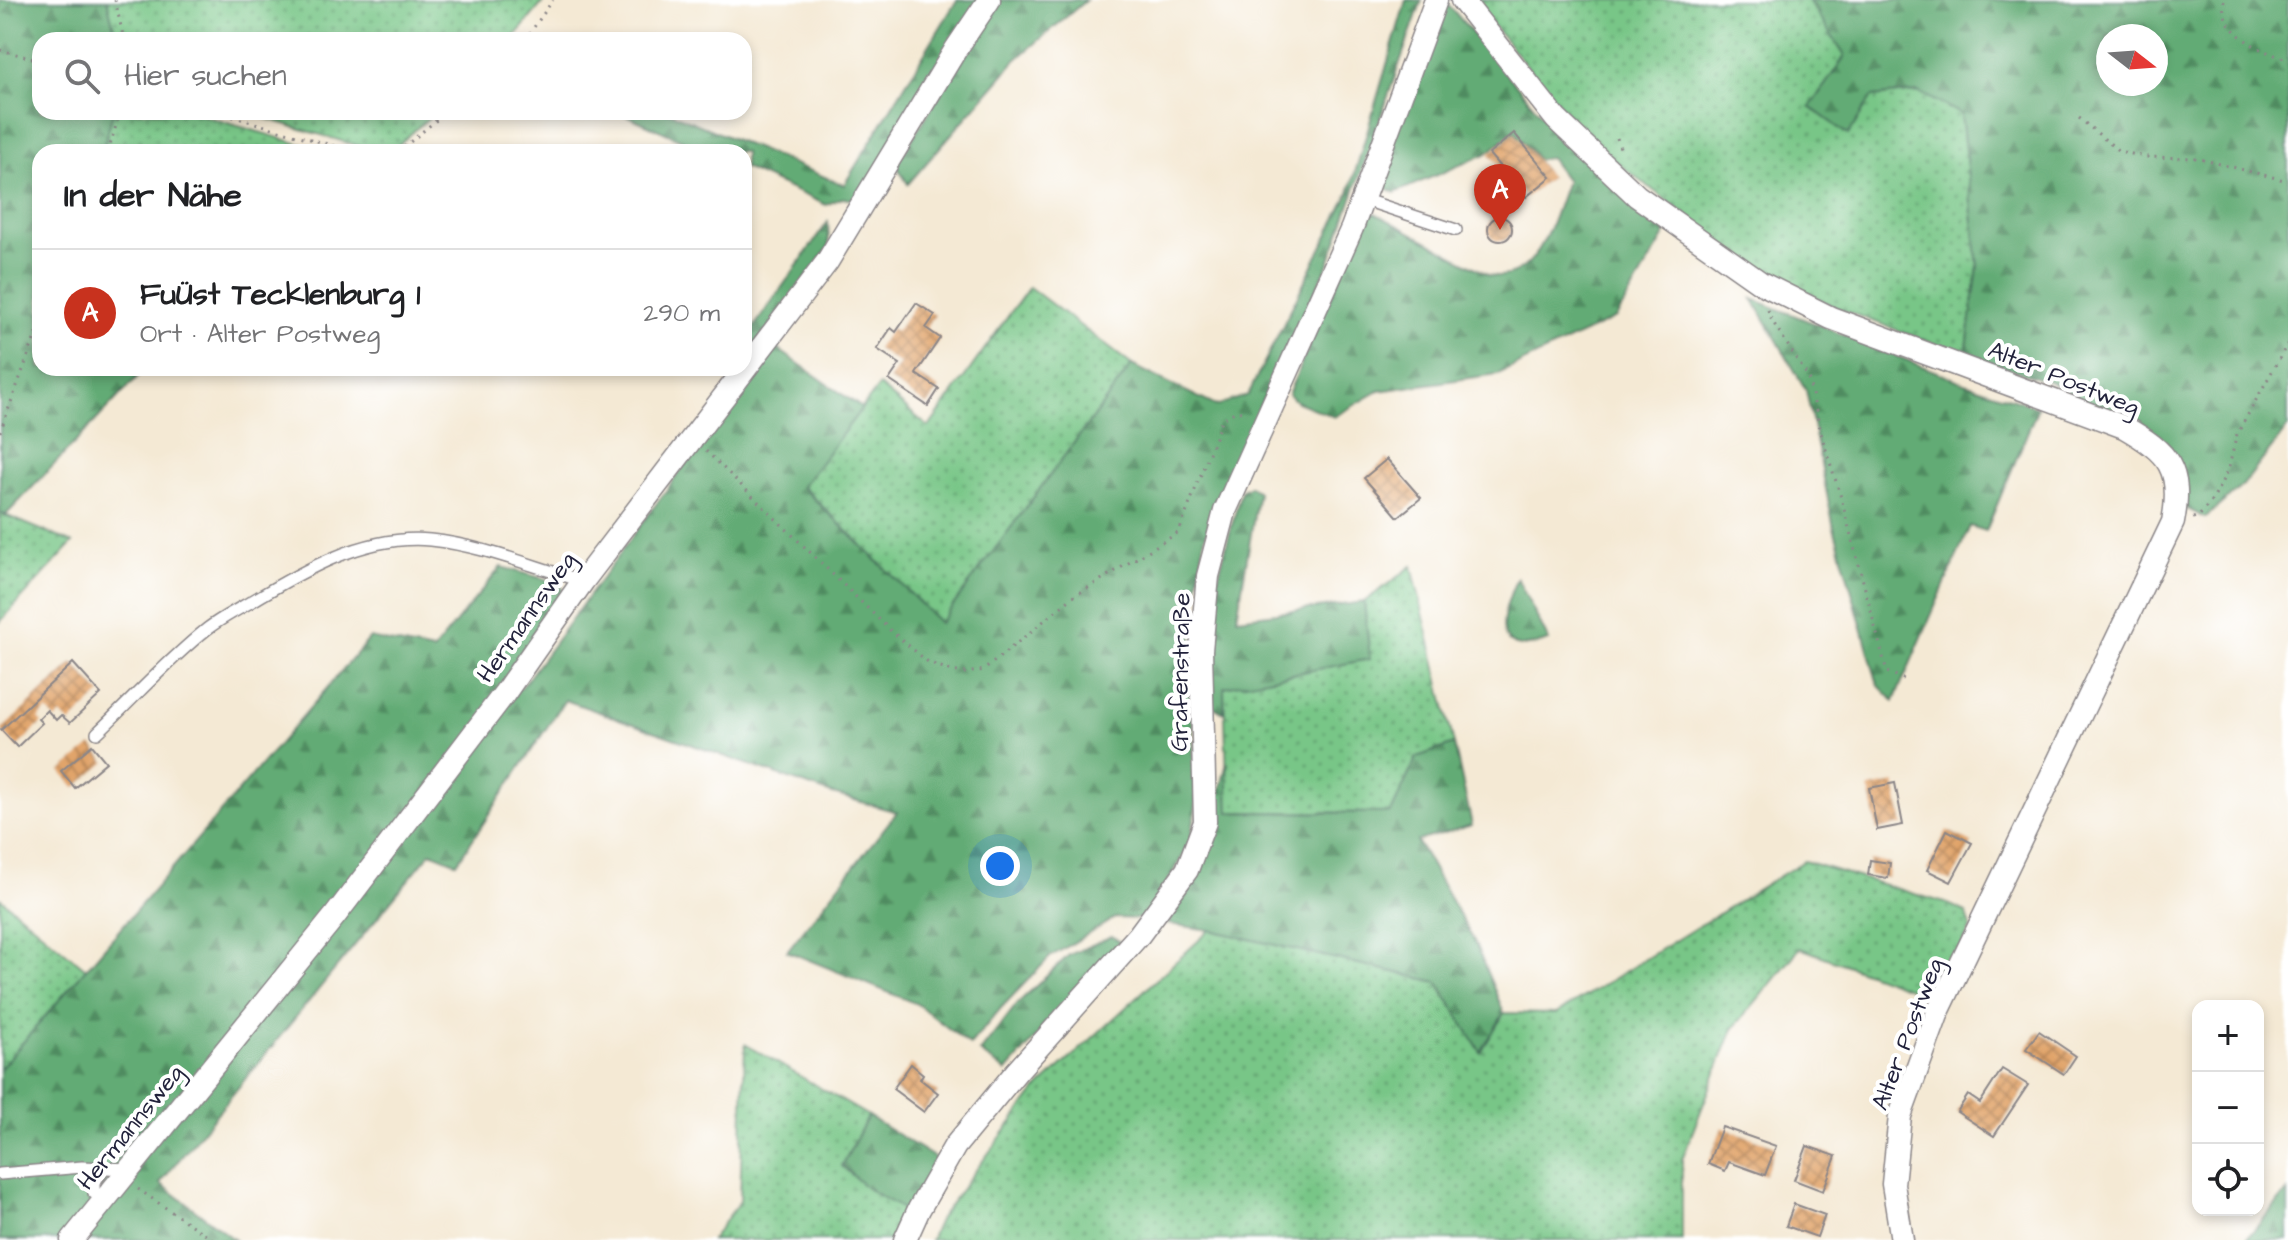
<!DOCTYPE html>
<html lang="de">
<head>
<meta charset="utf-8">
<style>
  body { margin:0; font-family:"Architects Daughter",sans-serif; background:#f6f6f6; color:#202124 }
  .controls { position:absolute; right:24px; bottom:24px; display:grid; overflow:hidden; border-radius:16px; box-shadow:0 4px 12px #0003 }
  .controls button { width:72px; height:72px; display:grid; place-items:center; padding:0; border:0; border-bottom:2px solid #e0e0e0; background:#fff; color:#202124; font:40px sans-serif }
  .compass { position:absolute; left:2096px; top:24px; width:72px; height:72px; border-radius:50%; background:#fff; box-shadow:0 4px 12px #0003; rotate:107deg }
  .you { position:absolute; left:1000px; top:866px; width:28px; height:28px; margin:-20px; border:6px solid #fff; border-radius:50%; background:#1a73e8; box-shadow:0 0 0 12px #1a73e833 }
  .badge { display:grid; place-items:center; width:52px; height:52px; border-radius:50%; background:#c8321e; color:#fff; font-size:26px; font-weight:700 }
  .pin { position:absolute; translate:-50% -66px; filter:drop-shadow(0 2px 4px #0008) }
  .pin::after { content:''; position:absolute; top:42px; width:28px; height:24px; background:inherit; clip-path:polygon(0 0,100% 0,50% 100%) }
  .list { margin:0; padding:0; list-style:none }
  h2 { display:flex; justify-content:space-between; align-items:center; height:104px; margin:0; padding:0 32px; font-size:34px }
  h2 small { font-size:26px; font-weight:400; color:#757577 }
  .list li { display:grid; grid-template-columns:52px 1fr auto; gap:24px; align-items:center; box-sizing:border-box; height:128px; padding:0 32px; border-top:2px solid #e0e0e0 }
  .list b { display:block; font-size:30px; white-space:nowrap }
  .list p { margin:0; font-size:26px; white-space:nowrap; color:#757577 }
  .list em { font-size:26px; font-style:normal; color:#757577 }
  .icon { flex:none; width:44px; height:44px; fill:none; stroke:currentColor; stroke-width:2; stroke-linecap:round; stroke-linejoin:round }
  .map { position:relative; flex:none; width:2288px; height:1240px; overflow:hidden }
  .search { position:absolute; background:#fff; box-shadow:0 4px 12px #0003; left:32px; top:32px; width:720px; height:88px; display:flex; align-items:center; gap:20px; box-sizing:border-box; padding:0 28px; border-radius:24px; color:#757577; font-size:30px }
  .panel { position:absolute; background:#fff; box-shadow:0 4px 12px #0003; left:32px; top:144px; width:720px; height:232px; border-radius:24px }
  .map>svg:first-child { display:block }
  .grass { fill:url(#grass-dots); stroke:#4d7461; stroke-width:2 }
  .forest { fill:url(#forest-firs); stroke:#426658; stroke-width:2; fill-rule:evenodd }
  .building { fill:url(#building-cross-hatch) }
  .lines { fill:none; stroke-linecap:round; stroke-linejoin:round }
  .lane-casing { stroke:#8b8688; stroke-width:14 }
  .street-casing { stroke:#8b8688; stroke-width:25 }
  .path { stroke:#8b8688; stroke-width:3; stroke-dasharray:2 6; stroke-linecap:butt }
  .lane { stroke:#fff; stroke-width:11 }
  .street { stroke:#fff; stroke-width:22 }
  .labels { text-anchor:middle; stroke-width:8; stroke-linejoin:round; paint-order:stroke }
  .street-label { font-size:24px; fill:#22223b; stroke:#fff }
</style>
</head>
<body>
<div class="map">
<svg width="2288" height="1240" viewBox="0 0 2288 1240">
  <defs>
    <pattern id="grass-dots" width="8" height="8" patternUnits="userSpaceOnUse" patternTransform="scale(2)"><rect width="8" height="8" fill="#78c687"/><path d="M2 2h.1M6 6h.1" fill="none" stroke="#62a070" stroke-width="1.8" stroke-linecap="round"/></pattern>
    <pattern id="forest-firs" width="22" height="20" patternUnits="userSpaceOnUse" patternTransform="scale(2)"><rect width="22" height="20" fill="#62ab74"/><path d="M5 1l3.5 6h-7zM16 11l3.5 6h-7z" fill="#508b60"/></pattern>
    <pattern id="building-cross-hatch" width="8" height="8" patternUnits="userSpaceOnUse" patternTransform="scale(2)"><rect width="8" height="8" fill="#e1a46a"/><path d="M0 0l8 8M0 8l8-8" fill="none" stroke="#b68558"/></pattern>
  </defs>
  <rect width="100%" height="100%" fill="#fff"/>
  <filter id="ink" filterUnits="userSpaceOnUse"><feTurbulence type="fractalNoise" baseFrequency=".0125" numOctaves="2"/><feDisplacementMap in="SourceGraphic" scale="16" xChannelSelector="R" yChannelSelector="G"/><feConvolveMatrix kernelMatrix="1 2 1 2 8 2 1 2 1" color-interpolation-filters="sRGB"/></filter>
  <filter id="wash" filterUnits="userSpaceOnUse"><feTurbulence type="fractalNoise" baseFrequency=".006" numOctaves="4" result="noise"/><feDisplacementMap in="SourceGraphic" scale="32" xChannelSelector="R" yChannelSelector="G"/><feGaussianBlur stdDeviation="1.8" result="paint"/><feColorMatrix in="noise" values="0 0 0 0 0 0 0 0 0 0 0 0 0 0 0 0 0 1.4 0 .05"/><feComposite in="paint" operator="in"/></filter>
  <g filter="url(#wash)">
    <rect width="100%" height="100%" fill="#f4e9d4"/>
    <g class="grass">
      <path d="M107 0H545L512 40H117Z"/>
      <path d="M1472 0H1808L1845 56 1810 107 1848 134 1872 97 1918 92 1961 114 1978 267 1966 355 1837 308 1767 273 1733 251 1611 158 1573 121Z"/>
      <path d="M113 112H191L327 152H102Z"/>
      <path d="M244 112H435L397 146 365 148Z"/>
      <path d="M1029 287 1132 365 940 623 802 486 879 386 929 427Z"/>
      <path d="M0 513 73 543 0 622Z"/>
      <path d="M1412 566 1454 744 1417 757 1392 813 1228 812 1224 687 1370 659 1364 602Z"/>
      <path d="M1804 861 1948 904 1966 912 1971 927 1936 998 1800 948 1733 1029 1682 1159V1240H930L940 1218 1036 1090 1210 930 1438 982 1481 1052 1504 1013 1556 1014Z"/>
      <path d="M0 898 86 969 0 1069Z"/>
      <path d="M745 1044 868 1116 842 1166 868 1189 908 1212 896 1240H711L740 1201Z"/>
    </g>
    <g class="forest">
      <path d="M0 0H107L117 40H40V112H113L102 152H40V368H146L6 515 0 513Z"/>
      <path d="M957 0H982L858 200 842 198 826 205 744 168V152H708L619 112H669L844 185Z"/>
      <path d="M999 0H1086L1016 60 908 184 896 165Z"/>
      <path d="M1406 0H1422L1329 263 1262 401 1205 537 1195 600 1190 669 1196 805 1191 842 1146 919 1115 918 1050 957 1001 1008 970 1045 917 1004 787 951 897 812 829 793 565 700 457 863 431 852 160 1183 235 1240H0V1069L370 638 433 651 501 567 560 583 565 595 503 684 521 688 726 409 775 347 862 408 802 487 940 623 1132 365 1216 406 1248 395 1349 193Z"/>
      <path d="M1808 0H2288V427L2243 485 2205 518 2184 507 2158 440 2051 382 1966 355 1978 267 1961 114 1918 92 1872 97 1848 135 1810 107 1845 56ZM2108 36H2156V84H2108Z"/>
      <path d="M1447 3 1567 145 1668 230 1616 318 1498 374 1379 391 1334 417 1297 402 1288 394 1368 213H1375L1489 275C1539 285 1553 216 1567 181L1550 158 1537 159 1514 131 1486 154 1395 193 1380 184V176L1442 5Z"/>
      <path d="M828 222 829 247 744 362V341Z"/>
      <path d="M1753 299 1962 382 2038 407 1986 531 1970 526 1894 701 1878 685 1833 524 1806 390Z"/>
      <path d="M1250 486 1258 492 1237 618 1364 602 1370 659 1224 687V713L1212 706V664L1217 581 1241 491Z"/>
      <path d="M1517 578 1549 641C1488 661 1500 616 1517 578Z"/>
      <path d="M1454 744 1472 825 1417 841 1474 941 1504 1013 1481 1052 1437 982 1210 930 1168 924 1193 884 1207 846 1227 762 1229 812 1391 813 1417 757Z"/>
      <path d="M1112 936 1120 942 1006 1072 980 1052 1018 1003 1069 955Z"/>
      <path d="M868 1116 937 1159 908 1212 868 1189 842 1166Z"/>
      <path d="M2288 1191V1240H2245Z"/>
    </g>
    <g id="blocks">
      <g class="building">
        <path d="M1514 133 1551 177 1526 197 1489 154Z"/>
        <circle cx="1500" cy="229" r="12"/>
        <path d="M916 303 935 315 926 328 940 338 916 374 939 389 928 406 889 380 900 364 877 349 891 328 896 332Z"/>
        <path d="M1387 459 1421 498 1398 517 1364 478Z"/>
        <path d="M73 663 101 694 70 723 61 715 56 720 47 710 38 719 42 723 17 747 1 730Z"/>
        <path d="M92 745 106 762 75 788 61 771Z"/>
        <path d="M1895 783 1903 825 1877 830 1869 788Z"/>
        <path d="M1947 830 1972 843 1951 882 1927 870Z"/>
        <path d="M1870 860 1890 863 1888 878 1868 875Z"/>
        <path d="M2039 1031 2076 1056 2064 1074 2026 1049Z"/>
        <path d="M911 1064 923 1074 920 1079 938 1093 924 1112 893 1089Z"/>
        <path d="M2002 1069 2028 1085 1994 1136 1957 1112 1968 1095 1980 1103Z"/>
        <path d="M1722 1127 1776 1146 1765 1175 1729 1162 1725 1171 1708 1164Z"/>
        <path d="M1807 1146 1836 1156 1823 1191 1794 1180Z"/>
        <path d="M1794 1204 1825 1215 1817 1237 1786 1226Z"/>
      </g>
    </g>
  </g>
  <g filter="url(#ink)">
    <use href="#blocks" fill-opacity="0" stroke="#8b8688" stroke-width="2"/>
    <g class="lines">
      <defs>
        <g id="lane">
          <path d="M1362 199 1456 230"/>
          <path d="M97 733C133 699 168 660 207 629 220 619 235 611 249 603 302 571 365 534 430 540 481 545 533 567 583 581"/>
          <path d="M0 1174 82 1167 129 1169"/>
          <path d="M104 1200 94 1193V1183L105 1167"/>
        </g>
        <g id="street">
          <path d="M1462 0 1556 119 1637 196 1761 283 1831 318 2124 427C2169 453 2183 469 2173 522L1938 1012 1900 1116 1893 1184 1902 1240"/>
          <path d="M72 1240 334 917 504 694 583 581 827 262 956 49 989 0"/>
          <path d="M905 1240 919 1209 955 1146 1017 1071 1139 935 1187 870 1205 822 1201 650 1208 576 1225 511 1352 228 1436 0"/>
        </g>
      </defs>
      <use href="#lane" class="lane-casing"/>
      <use href="#street" class="street-casing"/>
      <g class="path">
        <path d="M115 0 124 40"/>
        <path d="M2224 0C2218 32 2263 53 2288 59"/>
        <path d="M525 40 553 0"/>
        <path d="M0 50 40 60"/>
        <path d="M217 112 355 152"/>
        <path d="M2079 118 2119 151 2145 157 2196 158 2288 181"/>
        <path d="M1617 138 1621 151"/>
        <path d="M108 152 120 112"/>
        <path d="M398 152 446 112"/>
        <path d="M1768 310 1771 319 1808 377 1822 437 1840 494 1887 672 1906 680"/>
        <path d="M0 432 40 324"/>
        <path d="M706 451 890 630 928 662 951 671 966 673 984 670 1073 597 1179 532 1222 419 1236 411 1247 413"/>
        <path d="M2193 518 2199 516 2214 498 2229 467 2237 434 2288 343"/>
        <path d="M138 1189 213 1240"/>
      </g>
      <use href="#lane" class="lane"/>
      <use href="#street" class="street"/>
    </g>
  </g>
  <g class="labels">
    <g class="street-label">
      <text transform="translate(2064 378) rotate(22)" y="8">Alter Postweg</text>
      <text transform="translate(526 617) rotate(-55)" y="8">Hermannsweg</text>
      <text transform="translate(1180 672) rotate(-89)" y="8">Grafenstraße</text>
      <text transform="translate(1907 1034) rotate(-69)" y="8">Alter Postweg</text>
      <text transform="translate(130 1127) rotate(-51)" y="8">Hermannsweg</text>
    </g>
  </g>
</svg>
<div class="controls">
<button>+</button>
<button>−</button>
<button><svg class="icon" aria-label="locate" viewBox="0 0 24 24"><circle cx="12" cy="12" r="6"/><path d="M12 2v4M12 18v4M2 12h4M18 12h4"/></svg></button>
</div>
<svg class="compass" viewBox="-18 -18 36 36"><path d="M0-13l5 13h-10z" fill="#e53935"/><path d="M0 13l5-13h-10z" fill="#757577"/></svg>
<div class="you"></div>
<div class="pin badge" style="left:1500px;top:230px">A</div>
<div class="search"><svg class="icon" aria-label="search" viewBox="0 0 24 24"><circle cx="10" cy="10" r="6"/><path d="M15 15l6 6"/></svg>Hier suchen</div>
<section class="panel">
<h2>In der Nähe<small></small></h2>
<ul class="list">
<li><span class="badge">A</span><div><b>FuÜst Tecklenburg 1</b><p>Ort · Alter Postweg</p></div><em>290 m</em></li>
</ul>
</section>
</div>
</body>
</html>
